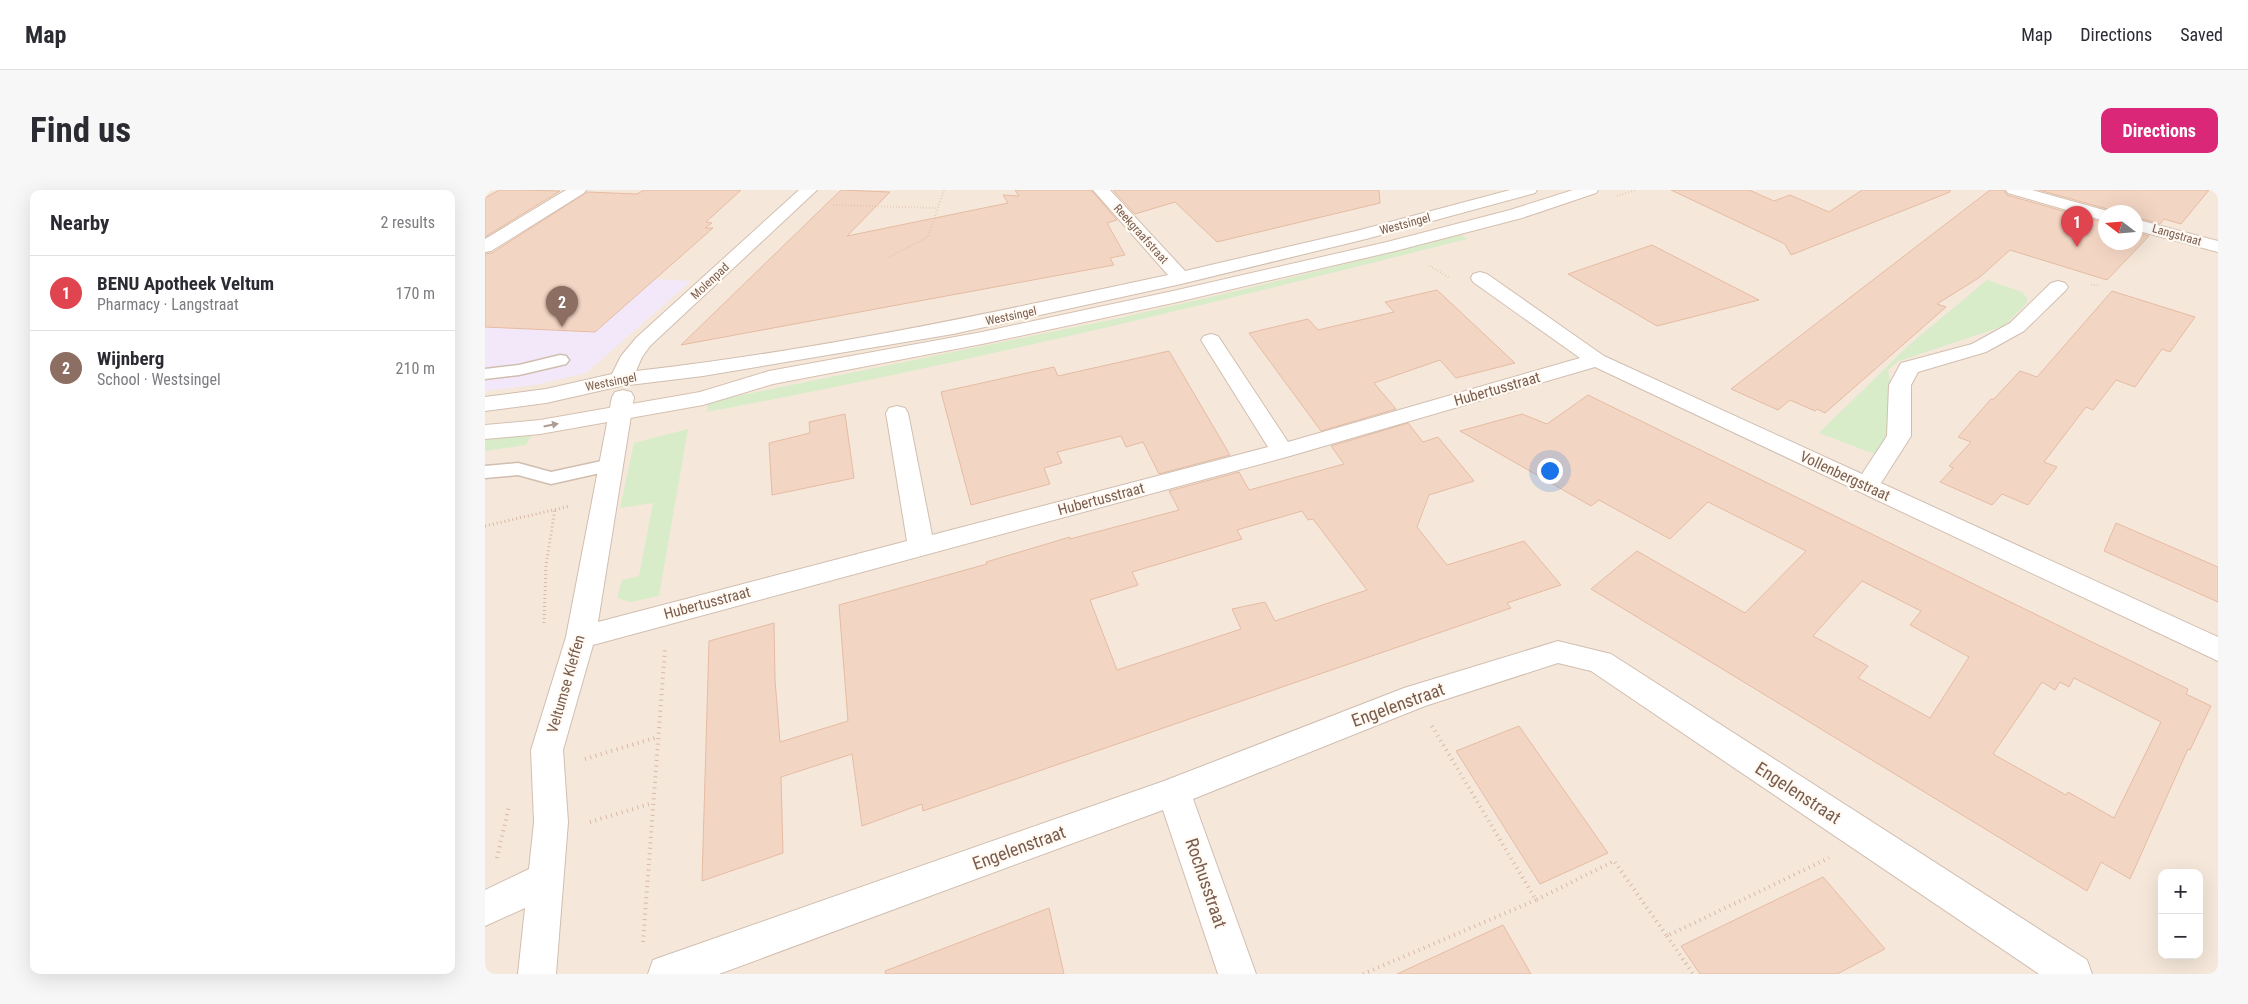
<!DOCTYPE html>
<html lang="en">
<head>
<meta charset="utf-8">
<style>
  body { margin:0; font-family:"Roboto Condensed",sans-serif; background:#f7f7f7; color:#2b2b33 }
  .controls { position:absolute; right:15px; bottom:15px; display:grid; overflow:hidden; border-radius:10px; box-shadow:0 5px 20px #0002 }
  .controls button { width:45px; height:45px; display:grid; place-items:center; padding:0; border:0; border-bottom:1px solid #e1e1e2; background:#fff; color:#2b2b33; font:25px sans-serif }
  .compass { position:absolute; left:1613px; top:15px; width:45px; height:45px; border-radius:50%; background:#fff; box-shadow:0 5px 20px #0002; rotate:286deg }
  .you { position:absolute; left:1064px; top:280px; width:18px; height:18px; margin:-12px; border:4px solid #fff; border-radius:50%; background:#1a73e8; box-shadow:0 0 0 8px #1a73e833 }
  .badge { display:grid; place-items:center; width:32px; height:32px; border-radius:50%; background:#db2777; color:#fff; font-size:16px; font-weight:700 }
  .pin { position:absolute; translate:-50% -41px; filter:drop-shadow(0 1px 2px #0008) }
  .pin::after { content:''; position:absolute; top:26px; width:18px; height:15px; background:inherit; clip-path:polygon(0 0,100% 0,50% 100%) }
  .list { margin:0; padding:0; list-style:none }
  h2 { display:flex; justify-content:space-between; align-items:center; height:65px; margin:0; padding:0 20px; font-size:21px }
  h2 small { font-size:16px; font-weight:400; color:#7c7c81 }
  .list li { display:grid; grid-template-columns:32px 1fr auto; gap:15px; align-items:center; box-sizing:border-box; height:75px; padding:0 20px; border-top:1px solid #e1e1e2 }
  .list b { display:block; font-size:19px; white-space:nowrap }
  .list p { margin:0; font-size:16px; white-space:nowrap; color:#7c7c81 }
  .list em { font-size:16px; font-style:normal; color:#7c7c81 }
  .map { position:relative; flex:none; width:1733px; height:784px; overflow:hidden; border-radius:10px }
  header { display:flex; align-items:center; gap:30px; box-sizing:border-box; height:70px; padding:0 25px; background:#fff; border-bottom:1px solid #e1e1e2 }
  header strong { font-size:24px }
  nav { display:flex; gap:28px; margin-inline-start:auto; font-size:18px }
  .intro { display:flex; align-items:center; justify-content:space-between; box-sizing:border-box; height:120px; padding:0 30px }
  h1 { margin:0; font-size:35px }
  .button { padding:12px 22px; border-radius:10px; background:#db2777; color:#fff; font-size:18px; font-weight:700 }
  main { display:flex; gap:30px; padding:0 30px }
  aside { flex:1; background:#fff; border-radius:10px; box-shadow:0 5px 20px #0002 }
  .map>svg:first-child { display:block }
  .residential { fill:#f5e8da; fill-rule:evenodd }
  .education { fill:#f3e8fa }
  .green { fill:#d8ecc9 }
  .building { fill:#f3d5c3; stroke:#e6bba3; fill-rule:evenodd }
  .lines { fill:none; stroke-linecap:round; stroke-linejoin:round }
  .lane-casing { stroke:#d1beb0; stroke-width:3 }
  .street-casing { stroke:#d1beb0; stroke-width:2 }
  .secondary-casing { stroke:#d6c0b0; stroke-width:2 }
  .path-far2 { stroke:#d9b8a5; stroke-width:2; stroke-dasharray:0.5 2.5; stroke-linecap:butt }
  .path-far1 { stroke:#d9b8a5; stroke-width:3; stroke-dasharray:1 3; stroke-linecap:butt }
  .path { stroke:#d9b8a5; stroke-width:4; stroke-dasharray:1 4.5; stroke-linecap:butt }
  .lane { fill:#fff; fill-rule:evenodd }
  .street { fill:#fff; fill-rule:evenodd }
  .secondary { fill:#fff; fill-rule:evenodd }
  .oneway { fill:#af9d94 }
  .labels { text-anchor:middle; stroke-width:4.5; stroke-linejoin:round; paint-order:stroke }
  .far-street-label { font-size:12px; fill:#7a5c4d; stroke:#fffaf3 }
  .street-label { font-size:15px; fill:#7a5c4d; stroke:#fffaf3 }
  .near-street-label { font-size:18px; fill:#7a5c4d; stroke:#fffaf3 }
</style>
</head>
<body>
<header>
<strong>Map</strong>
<nav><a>Map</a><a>Directions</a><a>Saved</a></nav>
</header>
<div class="intro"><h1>Find us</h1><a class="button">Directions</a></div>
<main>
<aside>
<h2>Nearby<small>2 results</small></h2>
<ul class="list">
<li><span class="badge" style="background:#e0444e">1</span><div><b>BENU Apotheek Veltum</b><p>Pharmacy · Langstraat</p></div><em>170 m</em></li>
<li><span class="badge" style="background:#8d6e63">2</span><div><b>Wijnberg</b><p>School · Westsingel</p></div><em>210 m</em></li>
</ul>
</aside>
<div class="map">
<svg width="1733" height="784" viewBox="0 0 1733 784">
  <rect width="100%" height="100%" fill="#fdf6ec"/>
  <path class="residential" d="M0 0H1733V784H0ZM1620 22H1650V52H1620ZM1677 683H1714V765H1677Z"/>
  <path class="education" d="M0 80 206 91 101 183 50 195 0 201Z"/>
  <g class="green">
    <path d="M976 45 982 49C730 113 477 174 222 222L223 212 630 129 756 100Z"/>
    <path d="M1502 90 1537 102 1542 108V113L1519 136 1414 171 1403 180 1405 191 1403 243 1392 265 1334 243 1424 155Z"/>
    <path d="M203 239 174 406 145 412 132 408 137 390 154 386 168 313 135 318 149 253Z"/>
    <path d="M48 243 41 255 0 261V250Z"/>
  </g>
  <g class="building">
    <path d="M14 0H37L75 1 0 47V8Z"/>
    <path d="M159 0H256L221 32 227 33 220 38H228L110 142 0 137V64L7 63 102 2 152 4Z"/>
    <path d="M356 0 405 2 362 46 523 13 518 5 534 6 530 0H606L632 30 622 33 640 65 625 68 629 75 196 155Z"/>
    <path d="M628 0H894L895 13 732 52 690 12 650 24Z"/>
    <path d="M1186 0H1264L1289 11 1305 5 1344 22 1377 0H1465V2L1306 65 1300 54Z"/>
    <path d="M1505 0H1519L1522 5 1620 33V52H1650V42L1664 46 1622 90 1525 60 1495 87 1452 114 1461 117 1340 223 1332 219 1330 221 1305 210 1293 220 1246 199Z"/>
    <path d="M1554 0H1724L1696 34 1679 29 1675 34 1650 27V22H1628L1626 20Z"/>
    <path d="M1167 55 1274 110 1172 136 1083 84Z"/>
    <path d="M952 100 1030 173 971 188 955 170 889 193 911 219 836 241 764 143 823 129 833 140 909 122 900 112Z"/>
    <path d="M1627 101 1710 127 1685 162 1677 159 1650 197 1631 190 1608 220 1601 217 1559 272 1572 277 1543 315 1517 304 1507 315 1455 292 1468 278 1464 276 1486 252 1473 247 1506 209H1509L1535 181 1552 187Z"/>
    <path d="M684 161 745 265 674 284 658 252 641 257 636 246 572 262 577 273 559 278 565 294 486 315 456 202 569 177 573 186Z"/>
    <path d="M1103 205 1703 499 1701 504 1726 516 1705 560 1703 559 1645 689 1616 672 1602 701 1106 399 1152 361 1260 423 1321 361 1223 312 1185 349 1114 310 1106 316 975 241 1037 224 1062 234ZM1377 391 1436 421 1425 435 1484 467 1445 528 1373 488 1383 476 1328 446ZM1589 488 1676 532 1629 628 1583 602 1581 605 1508 564 1557 492 1570 500 1575 492 1584 497Z"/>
    <path d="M360 224 369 288 287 305 284 253 325 243 324 232Z"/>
    <path d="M923 233 938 252 953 247 989 291 944 305 932 337 962 375 1039 351 1076 395 1022 413 1026 418 438 621 437 614 377 636 367 564 296 587 298 663 217 691 224 451 289 433 290 490 295 552 363 531 354 415 502 374 501 372 585 347V349L694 320 684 301 754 282 764 300 859 274 846 256ZM817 321 823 330 828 329 882 400 790 431 780 412 747 419 756 439 632 480 605 410 653 395 647 382 757 349 752 340Z"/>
    <path d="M1631 333 1733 377V412L1619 361Z"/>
    <path d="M1034 536 1123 663 1055 694 971 561Z"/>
    <path d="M1338 687 1400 759 1352 784H1215L1196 756Z"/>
    <path d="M564 718 579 784H401L400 781Z"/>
    <path d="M1018 735 1046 784H912Z"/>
  </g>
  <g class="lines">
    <defs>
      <g id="lane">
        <path d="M75 165 81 166 84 170 81 174 34 185 0 189V179L34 175Z"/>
        <path d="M126 269 133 271 136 275 133 279 66 294 33 285 0 288V276L33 273 66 282Z"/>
      </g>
      <g id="street">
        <path d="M81 0H101L99 3 6 61 0 62V49Z"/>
        <path d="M314 0H332L165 156 157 167 151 181C330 161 507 123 683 85L608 0H625L700 81 871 41 1025 0H1052L1050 3 881 49 696 94 468 144 218 186 136 196 61 213 0 221V207L61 199 127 184 136 166 151 148Z"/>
        <path d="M995 82 1002 84 1119 166 1377 284 1402 246 1404 195 1416 173 1487 154 1525 133 1566 93 1573 91 1580 93 1583 97 1580 101 1539 141 1501 162 1433 182 1426 195V246L1396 293 1733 447V471L1110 177 805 266 108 455 78 560 83 632 71 784H33L40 718 0 736V700L44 679 49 632 46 560 81 447 127 207 130 202 138 200 146 202 149 207 113 432 422 351 401 223 404 218 412 216 420 218 423 223 447 345 783 257 716 150 719 146 726 144 733 146 803 252 1095 168 988 92 986 88 988 84Z"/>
        <path d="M1073 451 1126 464 1602 770 1607 784H1554L1106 481 1073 473 940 516 708 609 771 784H733L678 620 234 784H163L168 770 182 765 679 591 919 498Z"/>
      </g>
      <g id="secondary">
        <path d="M1088 0H1113L1111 3 1037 28 910 61 688 113 497 154 288 194 218 215 55 244 0 249V235L55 230 215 202 284 181 497 142 688 101 902 52 1025 20Z"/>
        <path d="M1521 0H1547L1626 22H1620V31L1523 3Z"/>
        <path d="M1650 29 1733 51V62L1650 40Z"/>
      </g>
    </defs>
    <use href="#lane" class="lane-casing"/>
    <use href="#street" class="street-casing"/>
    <use href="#secondary" class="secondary-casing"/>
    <g class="path-far2">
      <path d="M1132 6 1151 0"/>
      <path d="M348 15 453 18"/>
      <path d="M404 67 443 47 459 0"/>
      <path d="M945 76 965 88"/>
      <path d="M1606 95H1613"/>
    </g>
    <g class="path-far1">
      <path d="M0 336 85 316"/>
      <path d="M59 433 61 375 70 319"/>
    </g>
    <g class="path">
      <path d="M947 536 1051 710 1129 671 1182 746 1344 668"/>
      <path d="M100 569 173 547"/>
      <path d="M105 632 168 613"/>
      <path d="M12 668 24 616"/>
      <path d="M1182 746 1208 784"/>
      <path d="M158 752 180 459"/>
      <path d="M878 784 1051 710"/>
    </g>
    <use href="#lane" class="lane"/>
    <use href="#street" class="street"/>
    <use href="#secondary" class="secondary"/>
  </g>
  <defs><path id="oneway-solid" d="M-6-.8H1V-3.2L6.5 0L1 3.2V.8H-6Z" transform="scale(1.25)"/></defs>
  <use class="oneway" href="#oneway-solid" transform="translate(66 235) rotate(-11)"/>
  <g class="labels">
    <g class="far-street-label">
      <text transform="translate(920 34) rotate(-15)" y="4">Westsingel</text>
      <text transform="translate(656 44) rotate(48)" y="4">Reekgraafstraat</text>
      <text transform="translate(1692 45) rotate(16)" y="4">Langstraat</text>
      <text transform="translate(225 91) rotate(-43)" y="4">Molenpad</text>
      <text transform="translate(526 126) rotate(-12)" y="4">Westsingel</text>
      <text transform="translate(126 192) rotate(-11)" y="4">Westsingel</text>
    </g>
    <g class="street-label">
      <text transform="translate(1012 199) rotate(-16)" y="5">Hubertusstraat</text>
      <text transform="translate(1360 286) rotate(25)" y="5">Vollenbergstraat</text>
      <text transform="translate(616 309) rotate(-15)" y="5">Hubertusstraat</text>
      <text transform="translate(222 413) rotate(-15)" y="5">Hubertusstraat</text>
      <text transform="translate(81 494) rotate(-74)" y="5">Veltumse Kleffen</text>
    </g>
    <g class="near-street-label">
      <text transform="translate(913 515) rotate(-20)" y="6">Engelenstraat</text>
      <text transform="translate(1313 603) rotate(33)" y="6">Engelenstraat</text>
      <text transform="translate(534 658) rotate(-20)" y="6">Engelenstraat</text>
      <text transform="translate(721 693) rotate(71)" y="6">Rochusstraat</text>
    </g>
  </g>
</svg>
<div class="controls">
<button>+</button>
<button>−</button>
</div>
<svg class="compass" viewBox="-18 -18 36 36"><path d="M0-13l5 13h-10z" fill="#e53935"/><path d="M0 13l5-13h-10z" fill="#7c7c81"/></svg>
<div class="you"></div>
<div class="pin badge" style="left:1592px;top:57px;background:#e0444e">1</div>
<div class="pin badge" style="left:77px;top:137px;background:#8d6e63">2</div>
</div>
</main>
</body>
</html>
